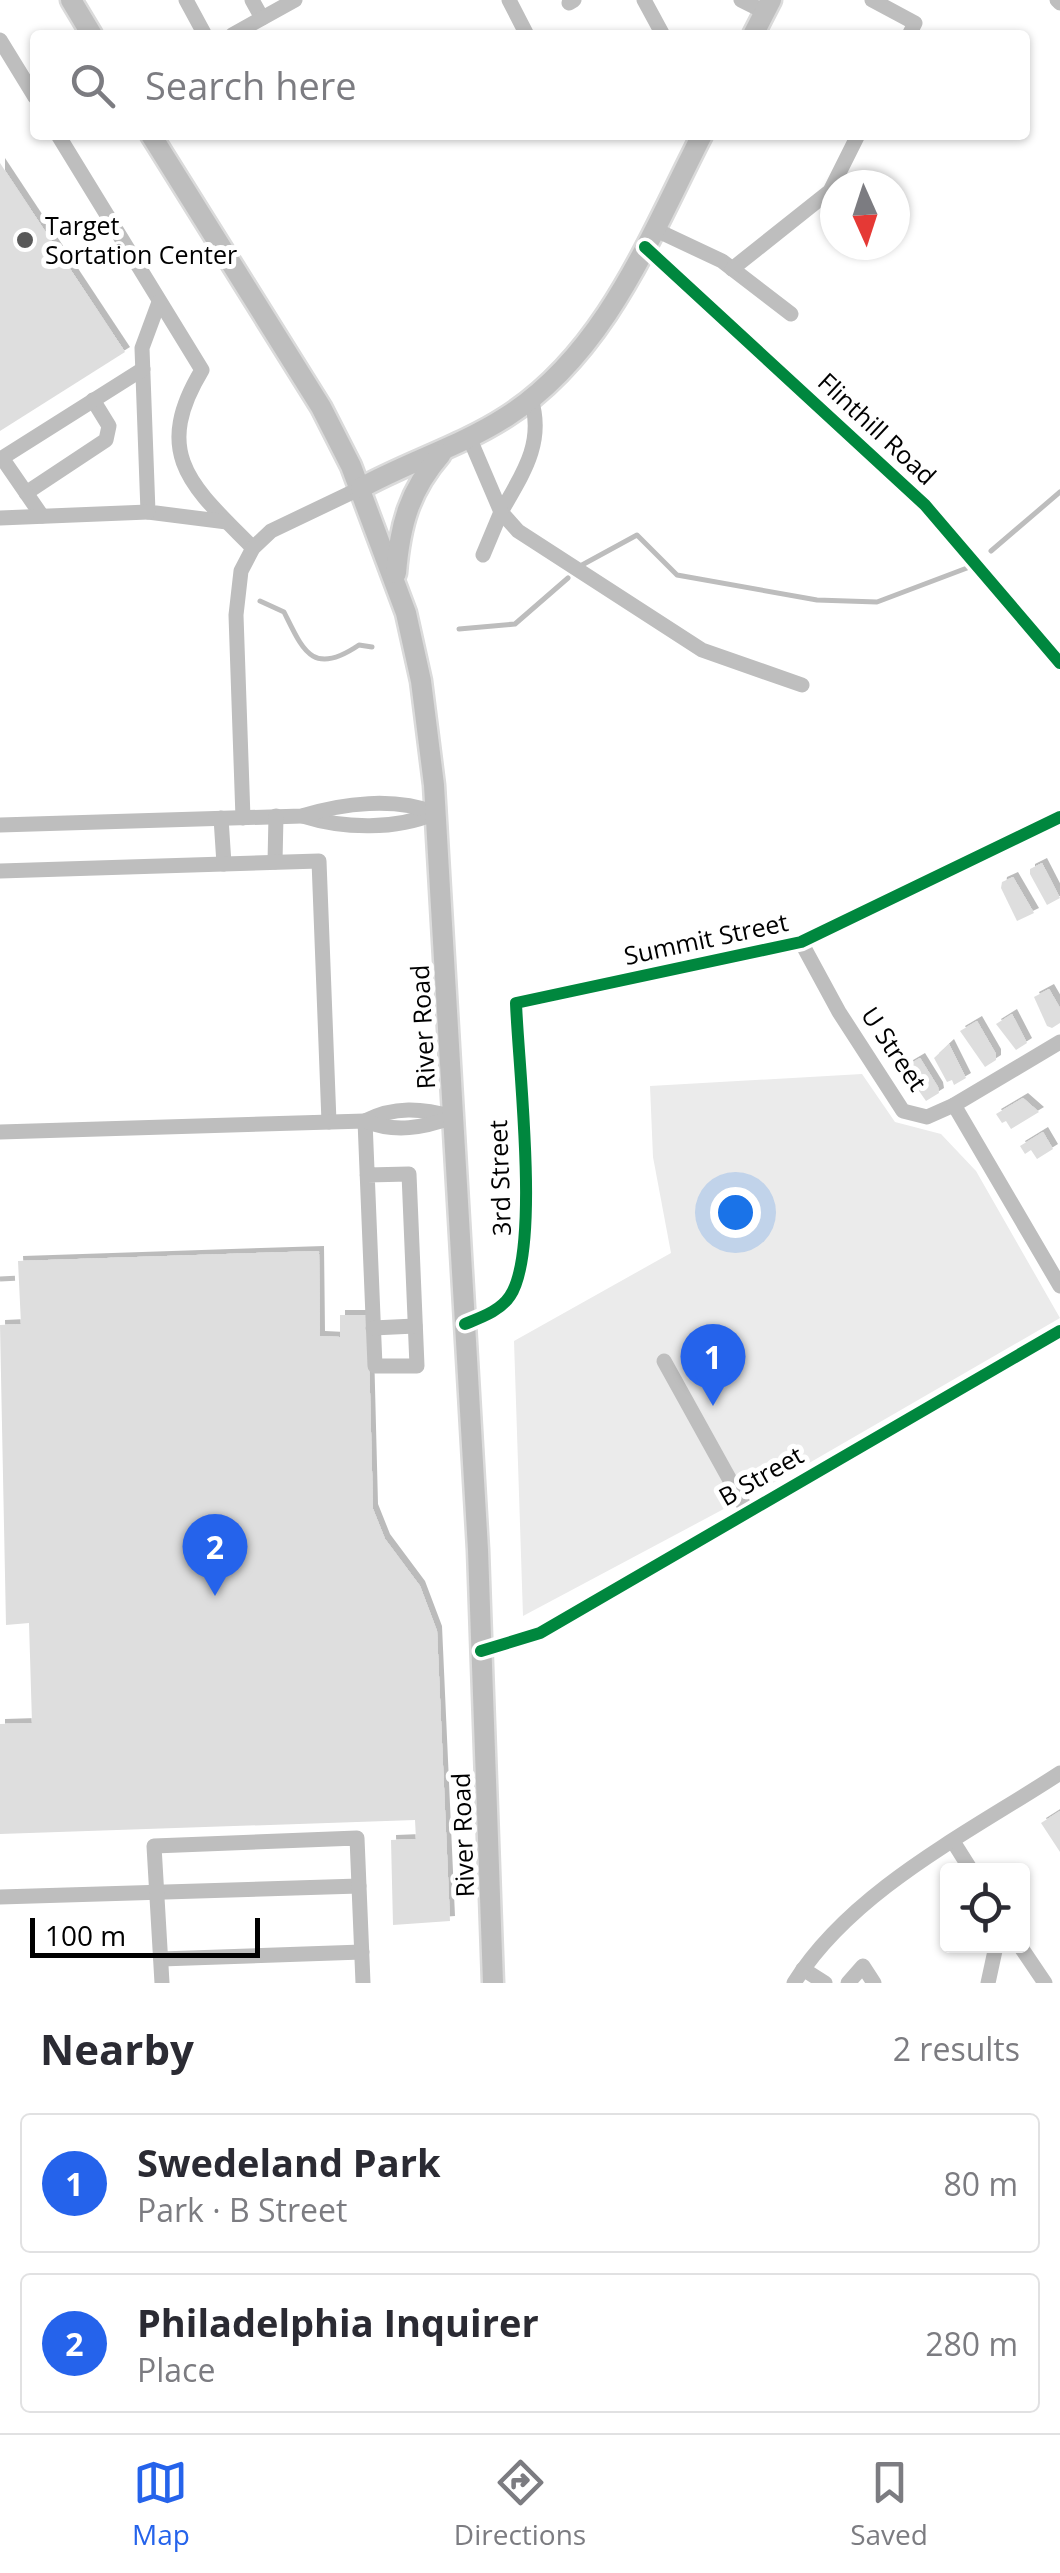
<!DOCTYPE html>
<html lang="en">
<head>
<meta charset="utf-8">
<style>
  body { margin:0; font-family:"Open Sans",sans-serif; background:#f2f2f3; color:#2b2b33 }
  .controls { position:absolute; right:30px; bottom:30px; display:grid; overflow:hidden; border-radius:10px; box-shadow:0 2px 8px #0004 }
  .controls button { width:90px; height:90px; display:grid; place-items:center; padding:0; border:0; border-bottom:2px solid #e1e1e2; background:#fff; color:#2b2b33; font:50px sans-serif }
  .compass { position:absolute; left:820px; top:170px; width:90px; height:90px; border-radius:50%; background:#fff; box-shadow:0 2px 8px #0004; rotate:177deg }
  .scale { position:absolute; left:30px; bottom:25px; width:230px; box-sizing:border-box; padding-left:10px; border:5px solid #000; border-top:0; font-size:28px; line-height:35px; white-space:nowrap; color:#000; -webkit-text-stroke:8px #fff; paint-order:stroke }
  .you { position:absolute; left:735px; top:1212px; width:35px; height:35px; margin:-25px; border:8px solid #fff; border-radius:50%; background:#1a73e8; box-shadow:0 0 0 15px #1a73e833 }
  .badge { display:grid; place-items:center; width:65px; height:65px; border-radius:50%; background:#2563eb; color:#fff; font-size:32px; font-weight:700 }
  .pin { position:absolute; translate:-50% -82px; filter:drop-shadow(0 2px 5px #0008) }
  .pin::after { content:''; position:absolute; top:52px; width:35px; height:30px; background:inherit; clip-path:polygon(0 0,100% 0,50% 100%) }
  .list { margin:0; padding:0; list-style:none }
  h2 { display:flex; justify-content:space-between; align-items:center; height:130px; margin:0; padding:0 40px; font-size:42px }
  h2 small { font-size:32px; font-weight:400; color:#7c7c81 }
  .list li { display:grid; grid-template-columns:65px 1fr auto; gap:30px; align-items:center; box-sizing:border-box; height:140px; margin:0 20px 20px; padding:0 20px; border:2px solid #e1e1e2; border-radius:10px }
  .list b { display:block; font-size:38px; white-space:nowrap }
  .list p { margin:0; font-size:32px; white-space:nowrap; color:#7c7c81 }
  .list em { font-size:32px; font-style:normal; color:#7c7c81 }
  .icon { flex:none; width:55px; height:55px; fill:none; stroke:currentColor; stroke-width:2; stroke-linecap:round; stroke-linejoin:round }
  .map { position:relative; flex:none; width:1060px; height:1983px; overflow:hidden }
  .search { position:absolute; background:#fff; box-shadow:0 2px 8px #0004; left:30px; right:30px; top:30px; height:110px; display:flex; align-items:center; gap:25px; box-sizing:border-box; padding:0 35px; border-radius:10px; color:#7c7c81; font-size:38px }
  .sheet { height:450px; background:#fff }
  nav { display:flex; justify-content:space-around; align-items:center; box-sizing:border-box; height:140px; border-top:2px solid #e1e1e2; background:#fff; font-size:28px; color:#7c7c81 }
  nav a { display:grid; justify-items:center; gap:5px }
  nav .on { color:#2563eb }
  .map>svg:first-child { display:block }
  .green { fill:#ebebeb }
  .lines { fill:none; stroke-linecap:round; stroke-linejoin:round }
  .stream { stroke:#bdbdbd; stroke-width:5 }
  .building { fill:#dedede; filter:url(#shadow) }
  .major-casing { stroke:#dbdbdb; stroke-width:25 }
  .minor { stroke:#bebebe; stroke-width:15 }
  .major { stroke:#bebebe; stroke-width:20 }
  .rail { stroke:#bebebe; stroke-width:5; stroke-dasharray:15 5 2.5 5; stroke-linecap:butt }
  .cycleway-casing { stroke:#fff; stroke-width:19 }
  .cycleway { stroke:#00873e; stroke-width:12 }
  .poi-dot { fill:#595959; stroke:#fff; stroke-width:4 }
  .labels { text-anchor:middle; stroke-width:10; stroke-linejoin:round; paint-order:stroke }
  .poi-label { font-size:25px; fill:#000; stroke:#fff; text-anchor:start }
  .street-label { font-size:25px; fill:#000; stroke:#fff }
</style>
</head>
<body>
<div class="map">
<svg width="1060" height="1983" viewBox="0 0 1060 1983">
  <defs>
    <filter id="shadow"><feDropShadow dx="5" dy="-5" stdDeviation="0" flood-color="#0004"/></filter>
  </defs>
  <rect width="100%" height="100%" fill="#fff"/>
  <path class="green" d="M862 1074 895 1122 941 1134 976 1171 1060 1318 797 1470 523 1616 514 1341 671 1253 653 1157 650 1086Z"/>
  <g class="lines">
    <g class="stream">
      <path d="M991 551 1060 492"/>
      <path d="M582 565 637 535 677 575 817 600 877 602 967 568"/>
      <path d="M260 601 284 612C303 650 312 677 359 645L372 647"/>
      <path d="M459 629 515 624 568 578"/>
    </g>
  </g>
  <g class="building">
    <path d="M0 163 125 352 0 431Z"/>
    <path d="M1042 863 1060 898 1047 905 1030 874V869Z"/>
    <path d="M1013 877 1034 913 1017 921 1001 888 1002 882Z"/>
    <path d="M1049 989 1060 1008V1023L1052 1028 1047 1026 1034 997Z"/>
    <path d="M1012 1014 1027 1043 1016 1050 996 1024Z"/>
    <path d="M977 1021 996 1054V1060L985 1067 960 1031Z"/>
    <path d="M949 1044 966 1078 954 1085 952 1080 947 1082 934 1058Z"/>
    <path d="M920 1058 938 1087 939 1093 926 1101 903 1068Z"/>
    <path d="M1023 1098 1039 1112 1011 1129 1006 1121 1002 1123 996 1114Z"/>
    <path d="M1043 1132 1053 1149 1037 1159 1031 1150 1025 1154 1020 1146Z"/>
    <path d="M319 1251 320 1336 340 1337V1315H368L373 1509 385 1539 420 1586 437 1631 450 1921 393 1925 391 1840 416 1839 415 1820 0 1834V1724L32 1723 29 1623 6 1625 0 1325 21 1324 18 1261Z"/>
    <path d="M1060 1811V1852L1041 1823Z"/>
  </g>
  <g class="lines">
    <defs>
      <g id="major">
        <path d="M71 0 92 35"/>
        <path d="M753 35 771 0"/>
        <path d="M151 135 321 407 351 466 406 613 421 681 434 785 478 1550 493 1983"/>
        <path d="M361 488C408 462 461 446 506 417 606 353 650 236 702 135"/>
        <path d="M396 573C400 525 409 491 441 454"/>
      </g>
    </defs>
    <use href="#major" class="major-casing"/>
    <g class="minor">
      <path d="M186 0 205 35"/>
      <path d="M252 0 262 18"/>
      <path d="M509 0 527 35"/>
      <path d="M644 0 663 35"/>
      <path d="M741 0 765 12"/>
      <path d="M872 0 915 23 909 35"/>
      <path d="M1057 0 1060 3"/>
      <path d="M569 3 574 0"/>
      <path d="M232 35 295 0"/>
      <path d="M0 40 35 97"/>
      <path d="M58 135 202 370C150 456 194 488 253 548"/>
      <path d="M654 229 722 261 791 314"/>
      <path d="M645 247 925 505 1060 663"/>
      <path d="M732 269 830 191 858 135"/>
      <path d="M159 302 142 348 148 512 227 522"/>
      <path d="M531 399C545 443 522 475 501 512L518 531 702 650 802 685"/>
      <path d="M469 437 501 512 483 555"/>
      <path d="M26 493 106 440 109 426 93 400"/>
      <path d="M42 516 2 458 143 369"/>
      <path d="M0 518 148 512"/>
      <path d="M303 816C344 829 396 830 435 813"/>
      <path d="M221 818 224 864"/>
      <path d="M243 818 236 615 241 571 253 548 271 531 361 488"/>
      <path d="M0 825 302 816C343 803 395 797 435 813"/>
      <path d="M275 862 276 816"/>
      <path d="M0 871 319 861 329 1122"/>
      <path d="M801 942 839 1012 903 1111 927 1117 954 1105 1060 1286"/>
      <path d="M954 1105 1060 1042"/>
      <path d="M365 1121 375 1366H417L409 1174 367 1175"/>
      <path d="M365 1121C394 1106 422 1108 453 1117"/>
      <path d="M0 1132 365 1121C395 1133 423 1128 453 1117"/>
      <path d="M465 1324C482 1317 500 1311 510 1296 541 1250 518 1064 516 1003L801 942 1060 817"/>
      <path d="M373 1328 415 1326"/>
      <path d="M664 1361 746 1509"/>
      <path d="M481 1651 540 1633 1060 1331"/>
      <path d="M954 1843 971 1870"/>
      <path d="M0 1897 359 1886"/>
      <path d="M1020 1946 1045 1983"/>
      <path d="M161 1959 362 1952"/>
      <path d="M803 1969 825 1983"/>
      <path d="M162 1983 154 1846 357 1838 363 1983"/>
      <path d="M794 1983C852 1890 970 1832 1060 1773"/>
      <path d="M848 1983 863 1966 874 1983"/>
      <path d="M988 1983 996 1946"/>
    </g>
    <use href="#major" class="major"/>
    <path class="rail" d="M0 1279 19 1278"/>
    <defs>
      <g id="cycleway">
        <path d="M645 247 925 505 1060 663"/>
        <path d="M465 1324C482 1317 500 1311 510 1296 541 1250 518 1064 516 1003L801 942 1060 817"/>
        <path d="M481 1651 540 1633 1060 1331"/>
      </g>
    </defs>
    <use href="#cycleway" class="cycleway-casing"/>
    <use href="#cycleway" class="cycleway"/>
  </g>
  <circle class="poi-dot" cx="25" cy="240" r="10"/>
  <g class="labels">
    <g class="poi-label">
      <text x="45" y="235">Target<tspan x="45" dy="29">Sortation Center</tspan></text>
    </g>
    <g class="street-label">
      <text transform="translate(877 429) rotate(43)" y="9">Flinthill Road</text>
      <text transform="translate(706 939) rotate(-12)" y="9">Summit Street</text>
      <text transform="translate(423 1027) rotate(-93)" y="9">River Road</text>
      <text transform="translate(894 1049) rotate(56)" y="9">U Street</text>
      <text transform="translate(500 1178) rotate(-92)" y="9">3rd Street</text>
      <text transform="translate(761 1476) rotate(-30)" y="9">B Street</text>
      <text transform="translate(463 1835) rotate(-92)" y="9">River Road</text>
    </g>
  </g>
</svg>
<div class="controls">
<button><svg class="icon" aria-label="locate" viewBox="0 0 24 24"><circle cx="12" cy="12" r="6"/><path d="M12 2v4M12 18v4M2 12h4M18 12h4"/></svg></button>
</div>
<svg class="compass" viewBox="-18 -18 36 36"><path d="M0-13l5 13h-10z" fill="#e53935"/><path d="M0 13l5-13h-10z" fill="#7c7c81"/></svg>
<div class="scale">100 m</div>
<div class="you"></div>
<div class="pin badge" style="left:713px;top:1406px">1</div>
<div class="pin badge" style="left:215px;top:1596px">2</div>
<div class="search"><svg class="icon" aria-label="search" viewBox="0 0 24 24"><circle cx="10" cy="10" r="6"/><path d="M15 15l6 6"/></svg>Search here</div>
</div>
<section class="sheet">
<h2>Nearby<small>2 results</small></h2>
<ul class="list">
<li><span class="badge">1</span><div><b>Swedeland Park</b><p>Park · B Street</p></div><em>80 m</em></li>
<li><span class="badge">2</span><div><b>Philadelphia Inquirer</b><p>Place</p></div><em>280 m</em></li>
</ul>
</section>
<nav>
<a class="on"><svg class="icon" aria-label="map" viewBox="0 0 24 24"><path d="M3 6l6-2 6 2 6-2v14l-6 2-6-2-6 2zM9 4v14M15 6v14"/></svg>Map</a>
<a><svg class="icon" aria-label="directions" viewBox="0 0 24 24"><path d="M12 3l9 9-9 9-9-9zM9 14v-3h6M13 9l2 2-2 2"/></svg>Directions</a>
<a><svg class="icon" aria-label="saved" viewBox="0 0 24 24"><path d="M7 4h10v16l-5-4-5 4z"/></svg>Saved</a>
</nav>
</body>
</html>
